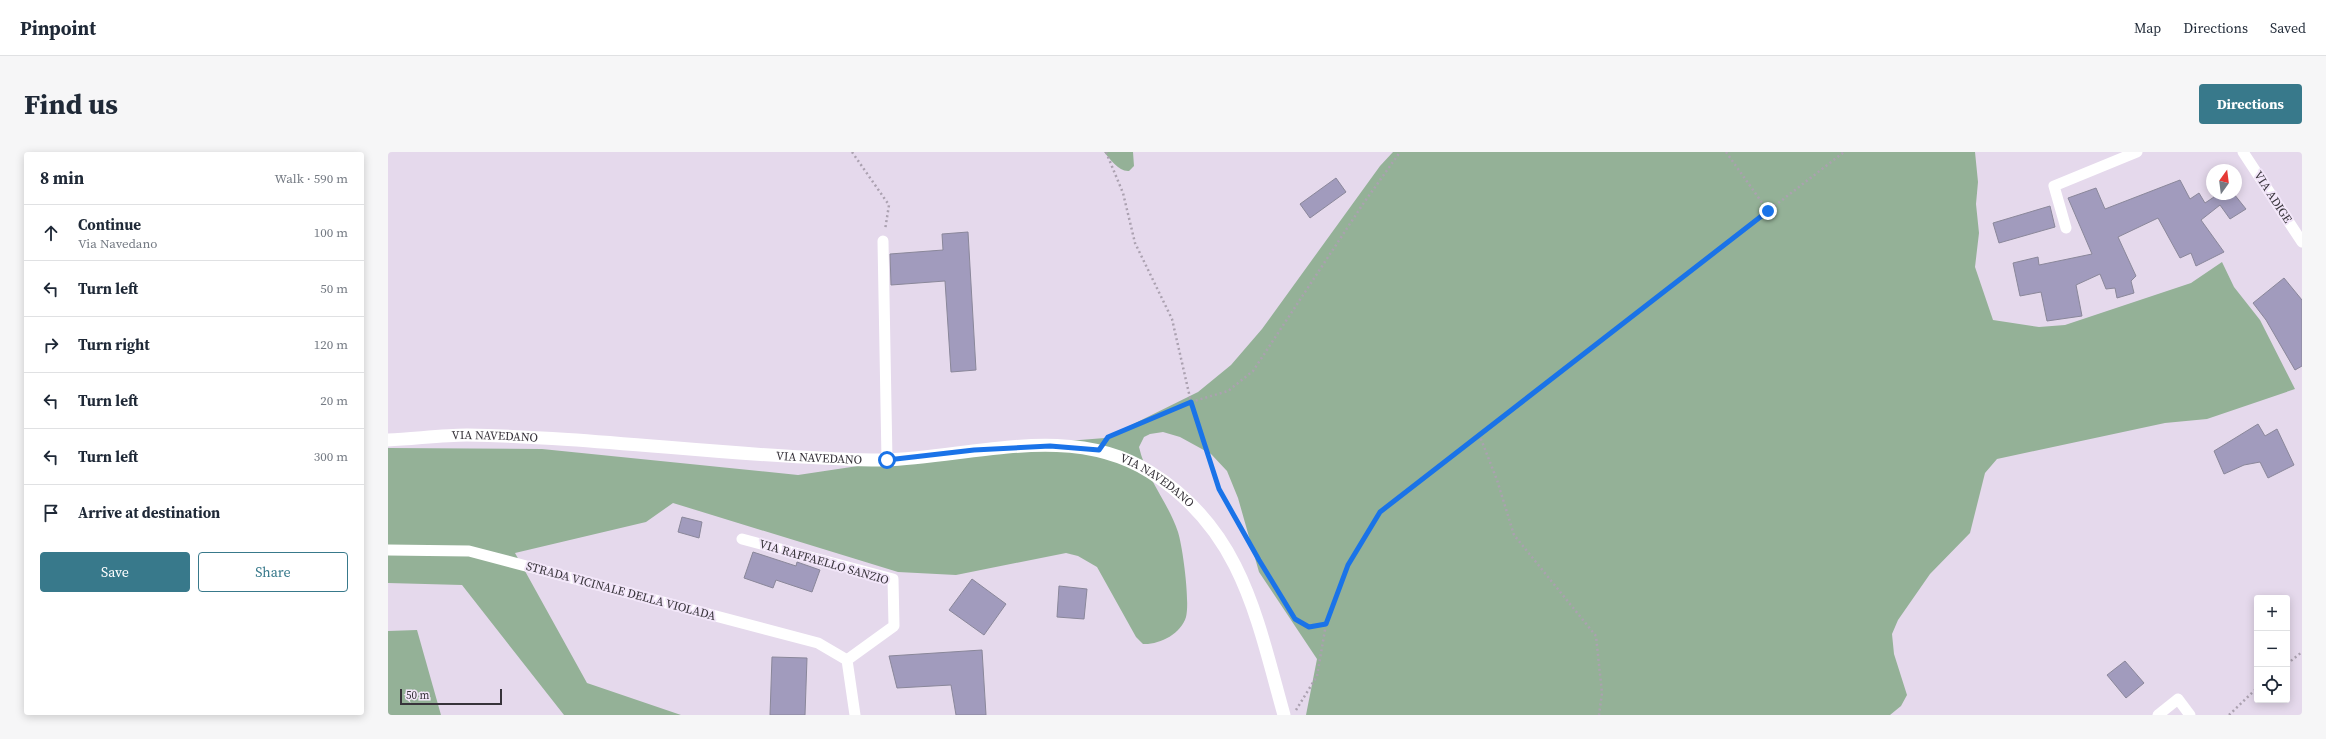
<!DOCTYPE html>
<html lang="en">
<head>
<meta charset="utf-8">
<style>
  body { margin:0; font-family:"Source Serif 4",serif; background:#f6f6f7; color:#1f2937 }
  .controls { position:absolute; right:12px; bottom:12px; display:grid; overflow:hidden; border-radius:4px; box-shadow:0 2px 10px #0003 }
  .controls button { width:36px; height:36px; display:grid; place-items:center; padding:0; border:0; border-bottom:1px solid #e0e1e3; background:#fff; color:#1f2937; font:20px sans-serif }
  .compass { position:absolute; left:1818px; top:12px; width:36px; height:36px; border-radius:50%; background:#fff; box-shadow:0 2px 10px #0003; rotate:14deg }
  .scale { position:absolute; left:12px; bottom:10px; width:102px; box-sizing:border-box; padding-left:4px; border:2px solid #37333a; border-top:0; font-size:11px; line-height:14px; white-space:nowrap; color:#37333a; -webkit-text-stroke:3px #f2e6f9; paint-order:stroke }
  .stop { position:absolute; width:12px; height:12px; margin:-9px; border:3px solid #1a73e8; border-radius:50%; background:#fff }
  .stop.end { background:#1a73e8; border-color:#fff; box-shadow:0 1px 4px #0008 }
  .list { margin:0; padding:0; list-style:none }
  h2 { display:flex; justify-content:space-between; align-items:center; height:52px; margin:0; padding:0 16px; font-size:17px }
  h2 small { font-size:13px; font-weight:400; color:#747a83 }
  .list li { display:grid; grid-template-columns:26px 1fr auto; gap:12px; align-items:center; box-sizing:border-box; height:56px; padding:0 16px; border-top:1px solid #e0e1e3 }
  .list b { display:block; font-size:15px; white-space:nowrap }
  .list p { margin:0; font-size:13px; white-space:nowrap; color:#747a83 }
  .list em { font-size:13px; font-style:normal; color:#747a83 }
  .actions { display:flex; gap:8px; padding:12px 16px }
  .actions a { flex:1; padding:9px 0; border:1px solid #38798b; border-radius:4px; text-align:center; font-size:14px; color:#38798b }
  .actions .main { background:#38798b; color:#fff }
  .icon { flex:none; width:22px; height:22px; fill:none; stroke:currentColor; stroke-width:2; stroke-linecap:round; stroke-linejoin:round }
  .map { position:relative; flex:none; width:1914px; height:563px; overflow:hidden; border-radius:4px }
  header { display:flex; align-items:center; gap:24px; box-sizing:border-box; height:56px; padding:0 20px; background:#fff; border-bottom:1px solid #e0e1e3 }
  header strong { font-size:19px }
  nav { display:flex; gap:22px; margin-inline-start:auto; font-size:14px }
  .intro { display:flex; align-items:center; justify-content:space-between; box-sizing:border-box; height:96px; padding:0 24px }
  h1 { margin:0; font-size:28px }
  .button { padding:10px 18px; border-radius:4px; background:#38798b; color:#fff; font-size:14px; font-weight:700 }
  main { display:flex; gap:24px; padding:0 24px }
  aside { flex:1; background:#fff; border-radius:4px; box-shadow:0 2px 10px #0003 }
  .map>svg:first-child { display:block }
  .forest { fill:#94b197 }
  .building { fill:#a19bbd; stroke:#8a879a }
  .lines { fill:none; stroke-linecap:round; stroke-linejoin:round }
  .path { stroke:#aba1b0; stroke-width:2.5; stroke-dasharray:2 3; stroke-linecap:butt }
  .minor { stroke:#fff; stroke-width:11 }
  .tertiary { stroke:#fff; stroke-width:13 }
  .route { stroke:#1a73e8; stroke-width:5 }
  .labels { text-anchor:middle; stroke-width:4; stroke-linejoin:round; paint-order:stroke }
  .street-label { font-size:12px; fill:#37333a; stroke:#f2e6f9 }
</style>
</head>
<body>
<header>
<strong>Pinpoint</strong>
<nav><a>Map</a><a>Directions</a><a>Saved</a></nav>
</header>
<div class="intro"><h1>Find us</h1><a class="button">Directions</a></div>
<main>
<aside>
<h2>8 min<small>Walk · 590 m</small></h2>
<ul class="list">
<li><svg class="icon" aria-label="ahead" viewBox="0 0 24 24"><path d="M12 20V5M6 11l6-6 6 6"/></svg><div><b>Continue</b><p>Via Navedano</p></div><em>100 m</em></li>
<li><svg class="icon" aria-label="left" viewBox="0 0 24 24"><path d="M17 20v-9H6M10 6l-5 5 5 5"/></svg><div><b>Turn left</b></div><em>50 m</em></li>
<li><svg class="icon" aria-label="right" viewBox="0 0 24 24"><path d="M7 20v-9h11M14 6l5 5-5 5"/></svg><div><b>Turn right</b></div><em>120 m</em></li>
<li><svg class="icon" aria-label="left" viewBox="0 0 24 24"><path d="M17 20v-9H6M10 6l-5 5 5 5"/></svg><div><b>Turn left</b></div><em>20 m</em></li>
<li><svg class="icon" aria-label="left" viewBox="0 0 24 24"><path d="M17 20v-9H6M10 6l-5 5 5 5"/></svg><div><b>Turn left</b></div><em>300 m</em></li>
<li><svg class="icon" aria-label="arrive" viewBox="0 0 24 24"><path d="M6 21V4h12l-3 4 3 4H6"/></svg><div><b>Arrive at destination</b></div></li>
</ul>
<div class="actions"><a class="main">Save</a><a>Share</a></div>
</aside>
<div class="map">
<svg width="1914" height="563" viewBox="0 0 1914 563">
  <rect width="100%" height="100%" fill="#e5d9ec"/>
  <g class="forest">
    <path d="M716 0H745L746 14 741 19C731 20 722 7 716 0Z"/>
    <path d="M1005 0H1587L1590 30 1588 52 1591 81 1587 115 1605 168 1651 175 1677 173 1803 131 1834 110 1846 135 1872 168 1907 237 1819 267 1777 271 1609 307 1597 321 1582 381 1542 422 1510 468 1504 482 1506 502 1519 543 1513 554 1502 563H918L929 507 871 420 850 346 839 319 823 302 792 285 775 280 762 282 756 285 751 295C758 326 780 350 790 380 795 396 802 450 798 465 793 482 771 493 755 492L748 485 709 415 690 404 678 401 568 423 510 420 285 351 258 370 127 401 199 531 293 563H176L74 433 0 431V296L154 297 410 323 590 296 717 286 810 240 843 213 874 177 992 14Z"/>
    <path d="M29 478 53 563H0V479Z"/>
  </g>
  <g class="building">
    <path d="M948 26 958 40 922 66 912 52Z"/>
    <path d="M1792 28 1802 47 1811 41 1817 51 1826 45 1824 42H1846L1858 57 1842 67 1832 53 1813 68 1836 100 1808 114 1803 101 1792 106 1770 66 1730 85 1748 124 1743 129 1746 141 1729 146 1727 136 1718 137 1712 122 1688 133 1694 164 1659 169 1653 140 1632 144 1625 111 1650 105 1651 113 1704 102 1680 46 1708 36 1717 57Z"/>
    <path d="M1662 54 1667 75 1611 91 1605 71Z"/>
    <path d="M580 80 588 218 563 220 557 129 503 133 502 102 555 98 554 82Z"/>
    <path d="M1896 126 1914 148V214L1907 218 1878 168 1865 151Z"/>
    <path d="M1870 272 1877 284 1889 277 1906 313 1880 326 1872 310 1856 313 1836 322 1826 299Z"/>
    <path d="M294 365 314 370 311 386 290 380Z"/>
    <path d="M365 400 408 414 409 410 432 418 424 440 388 428 385 436 356 426Z"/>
    <path d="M584 427 618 452 596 483 561 458Z"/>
    <path d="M671 434 699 437 696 467 669 465Z"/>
    <path d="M594 498 598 563H568L563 533 509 536 501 504Z"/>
    <path d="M384 505 419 506 417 563H382Z"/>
    <path d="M1737 509 1756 531 1738 546 1719 523Z"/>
  </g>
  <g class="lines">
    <g class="path">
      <path d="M464 0 501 53 497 78"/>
      <path d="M718 0 735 41 747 91 784 167 803 250 831 337 907 467 921 475 938 472 959 413 992 360 1456 0"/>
      <path d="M1338 0 1380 59"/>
      <path d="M1091 282 1109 328 1126 383 1208 484 1214 541 1211 563"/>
      <path d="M717 289 720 285 803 250 840 239 865 219 975 52 1012 0"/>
      <path d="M1899 512 1914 500"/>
      <path d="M908 558 929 524 938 472"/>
      <path d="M1841 563 1869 536"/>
    </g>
    <g class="minor">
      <path d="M1855 0 1914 90"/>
      <path d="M1678 76 1666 34 1749 0"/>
      <path d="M495 89 499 308"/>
      <path d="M354 387 505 427 506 474 459 508 467 563"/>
      <path d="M0 398 81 399 430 491 459 508"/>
      <path d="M1770 563 1790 547 1802 563"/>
    </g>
    <path class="tertiary" id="s1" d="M0 288C26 287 53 283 79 283 205 285 330 303 455 307 469 308 483 308 497 308 584 305 683 270 762 320 854 377 869 467 896 563"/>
  </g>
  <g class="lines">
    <path class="route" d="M499 308 586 298 662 294 711 298 720 285 803 250 831 337 871 408 907 467 921 475 938 472 960 413 992 360 1380 59"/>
  </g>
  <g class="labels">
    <g class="street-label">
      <text transform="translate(1885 45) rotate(57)" y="4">VIA ADIGE</text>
      <text dy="4" stroke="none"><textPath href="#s1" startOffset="107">VIA NAVEDANO</textPath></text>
      <text dy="4" stroke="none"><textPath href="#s1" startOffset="432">VIA NAVEDANO</textPath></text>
      <text dy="4" stroke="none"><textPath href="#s1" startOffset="779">VIA NAVEDANO</textPath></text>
      <text transform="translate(436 410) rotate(16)" y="4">VIA RAFFAELLO SANZIO</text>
      <text transform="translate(233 439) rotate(15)" y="4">STRADA VICINALE DELLA VIOLADA</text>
    </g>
  </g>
</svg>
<div class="controls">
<button>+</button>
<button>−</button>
<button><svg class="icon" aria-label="locate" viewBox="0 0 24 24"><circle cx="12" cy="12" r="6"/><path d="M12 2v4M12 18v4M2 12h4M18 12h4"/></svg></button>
</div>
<svg class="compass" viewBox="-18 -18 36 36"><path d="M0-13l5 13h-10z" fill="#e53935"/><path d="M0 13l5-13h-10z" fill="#747a83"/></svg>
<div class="scale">50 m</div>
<div class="stop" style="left:499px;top:308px"></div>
<div class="stop end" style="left:1380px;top:59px"></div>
</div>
</main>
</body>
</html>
